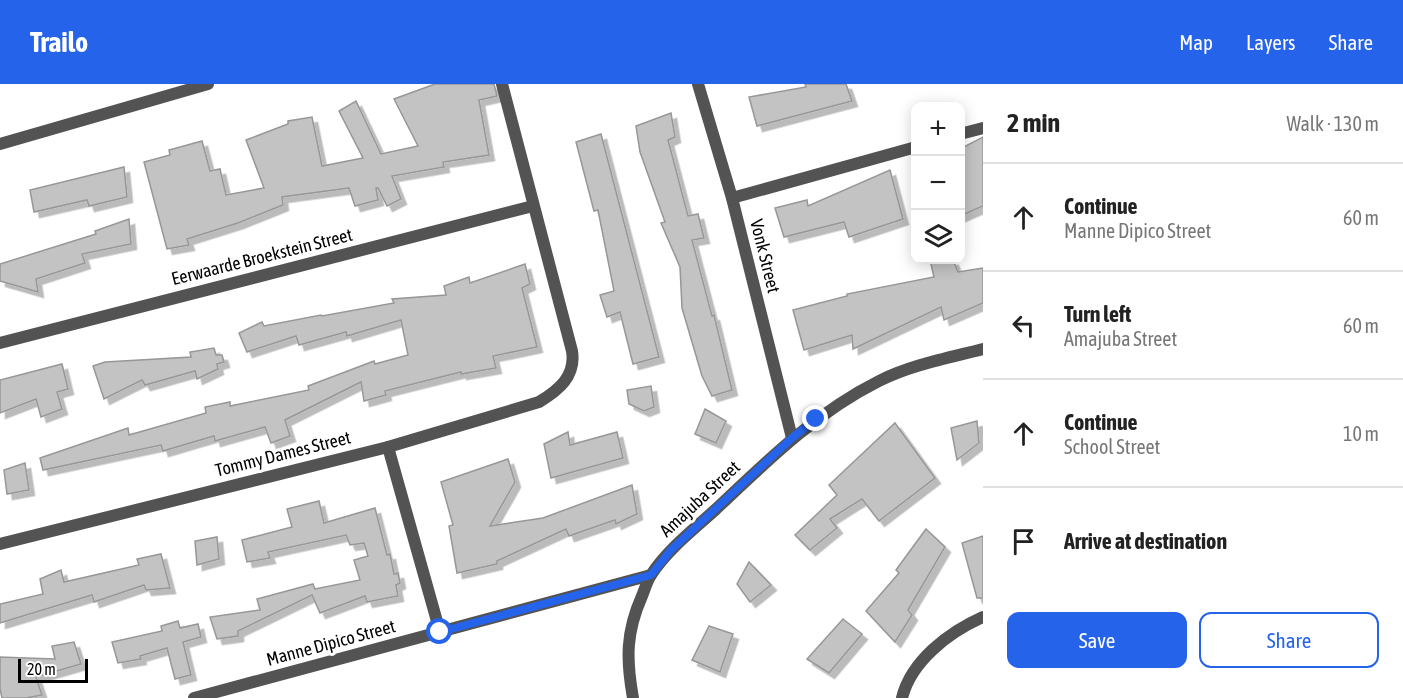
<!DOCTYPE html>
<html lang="en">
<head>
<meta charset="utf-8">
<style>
  body { margin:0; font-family:"Asap Condensed",sans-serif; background:#f2f2f2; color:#222 }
  .controls { position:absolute; right:18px; top:18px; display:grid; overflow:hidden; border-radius:12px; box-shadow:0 3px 15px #0003 }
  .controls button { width:54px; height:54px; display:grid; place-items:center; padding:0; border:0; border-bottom:2px solid #e0e0e0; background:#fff; color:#222; font:30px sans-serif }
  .scale { position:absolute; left:18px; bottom:15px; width:70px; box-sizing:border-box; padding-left:6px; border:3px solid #000; border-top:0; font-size:16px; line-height:21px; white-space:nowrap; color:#000; -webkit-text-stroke:4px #fff; paint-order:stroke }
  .stop { position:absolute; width:18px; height:18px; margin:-14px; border:4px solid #2563eb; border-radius:50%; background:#fff }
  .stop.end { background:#2563eb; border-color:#fff; box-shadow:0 2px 6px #0008 }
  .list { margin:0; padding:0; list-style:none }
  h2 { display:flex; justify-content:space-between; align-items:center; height:78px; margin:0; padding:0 24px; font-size:26px }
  h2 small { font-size:20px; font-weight:400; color:#767676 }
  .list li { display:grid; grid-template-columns:39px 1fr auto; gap:18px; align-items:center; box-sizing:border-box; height:108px; padding:0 24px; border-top:2px solid #e0e0e0 }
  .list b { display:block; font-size:22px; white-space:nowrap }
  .list p { margin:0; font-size:20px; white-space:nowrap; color:#767676 }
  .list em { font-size:20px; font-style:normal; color:#767676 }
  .actions { display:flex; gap:12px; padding:18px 24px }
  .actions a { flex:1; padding:14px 0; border:2px solid #2563eb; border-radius:12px; text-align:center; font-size:21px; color:#2563eb }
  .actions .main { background:#2563eb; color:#fff }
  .icon { flex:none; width:33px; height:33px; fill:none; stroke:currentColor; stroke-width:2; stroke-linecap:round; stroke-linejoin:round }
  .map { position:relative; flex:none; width:983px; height:614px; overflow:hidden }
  header { display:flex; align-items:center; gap:36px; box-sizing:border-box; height:84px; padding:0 30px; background:#2563eb; color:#fff }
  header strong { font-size:28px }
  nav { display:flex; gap:33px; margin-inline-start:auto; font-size:21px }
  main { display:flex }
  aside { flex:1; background:#fff }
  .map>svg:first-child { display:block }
  .building { fill:#c3c3c3; stroke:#979797; stroke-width:1.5; filter:url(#shadow) }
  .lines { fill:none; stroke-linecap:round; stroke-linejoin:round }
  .street { stroke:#535353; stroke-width:12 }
  .route { stroke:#2563eb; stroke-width:8 }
  .labels { text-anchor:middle; stroke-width:6; stroke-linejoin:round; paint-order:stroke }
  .street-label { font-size:18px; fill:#000; stroke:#fff }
</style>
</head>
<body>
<header>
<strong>Trailo</strong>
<nav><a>Map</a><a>Layers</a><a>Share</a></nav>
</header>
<main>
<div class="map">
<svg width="983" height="614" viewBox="0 0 983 614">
  <defs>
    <filter id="shadow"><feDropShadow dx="5.5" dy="5.5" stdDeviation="0" flood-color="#0004"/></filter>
  </defs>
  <rect width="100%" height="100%" fill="#fff"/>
  <g class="building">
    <path d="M435 0H494L497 12 479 16 489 71 443 78 444 83 392 92 401 115 387 122 378 104H376L378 116 355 122 349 104 282 113 283 121 238 139 187 155 189 161 167 165 144 78 170 71 169 66 202 57 210 87 220 85 226 111 264 104 246 56 288 40V37L312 33 322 82 363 74 339 27 356 17 381 70 418 62 394 15Z"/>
    <path d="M805 0H846L852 17 757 42 749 13 806 3Z"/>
    <path d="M671 29 675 53 668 56 688 132 698 130 704 154 692 156 712 232 714 231 732 306 712 312 702 292 682 224 680 183 661 139 665 138 640 68 636 42Z"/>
    <path d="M601 50 659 273 633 280 620 228 607 233 600 211 614 207 598 126 594 127 576 58Z"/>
    <path d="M983 53V122L960 132V65Z"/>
    <path d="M124 83 127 113 89 122 87 116 34 128 30 106Z"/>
    <path d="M890 86 903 135 849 153 844 138 784 153 775 124 807 116 808 122Z"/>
    <path d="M129 135 131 160 82 170 85 179 36 195 38 208 0 197V180L96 150 95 147Z"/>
    <path d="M930 176H953L958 188 983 184V219L944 236 941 223 853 265 852 251 804 266 793 226 847 212V210L934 193Z"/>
    <path d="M525 180 530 200 522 204 537 263 493 272 496 284 461 290V288L385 307 386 311 364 317 361 298 285 336 290 352 271 359 265 343 215 357 214 352 163 367 161 361 43 386 40 374 128 344 129 351 206 329 205 323 230 318V322L309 306 308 302 374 277 375 280 408 271 401 236 347 252 346 248 299 261 296 252 247 268 239 249 262 238 264 242 321 231 322 232 394 219 392 215 446 211 444 202 469 193 470 199Z"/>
    <path d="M214 264 216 271H222L224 278 217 280 218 285 197 295 195 287 145 301 142 296 104 315 93 282 105 278 191 273 190 268Z"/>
    <path d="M62 280 68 305 57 308 62 325 41 333 36 315 0 329V296Z"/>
    <path d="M651 302 654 323 644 327 629 320 627 306Z"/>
    <path d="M705 325 726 337 716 359 695 350Z"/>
    <path d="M977 337 979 359 957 376 951 344Z"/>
    <path d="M895 339 935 394 879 437 862 415 830 435 837 444 810 466 795 451 837 411 829 401Z"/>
    <path d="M568 348 570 361 617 348 623 374 551 394 544 360Z"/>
    <path d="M508 375 515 398 490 442 543 434 632 401 637 430 616 440 615 436 569 452 566 445 497 477V480L457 489 449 442 453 441 441 398Z"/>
    <path d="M25 379 29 406 7 410 4 386Z"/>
    <path d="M319 417 324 439 375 424 387 471 390 470 394 490 398 489 400 499 396 501 398 512 367 518 365 512 320 529 312 511 238 547V552L217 555 210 533 260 526 257 515 313 500 315 505 360 496 354 476 368 472 364 459 350 461 346 451 268 468 270 474 247 478 242 456 292 443 287 425Z"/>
    <path d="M926 445 945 463 908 526 912 531 895 558 866 527 899 489 896 486Z"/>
    <path d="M983 452V514H977L962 459Z"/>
    <path d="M217 453 219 475 197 481 195 457Z"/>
    <path d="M161 470 170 504 146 506 144 501 94 518 92 511 0 539V520L43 510 40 495 61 486 64 498 139 481 137 475Z"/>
    <path d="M749 478 771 501 750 518 737 500Z"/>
    <path d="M843 535 862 550 829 589 807 575Z"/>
    <path d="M178 537 180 544 198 540 201 553 183 558 191 591 175 595 167 564 140 572 141 575 118 579 112 558 162 547 161 542Z"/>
    <path d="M709 542 733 550 720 588 692 576Z"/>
    <path d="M74 558 81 580 36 593 42 611 26 614H2L0 605V573L55 575 52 562Z"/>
  </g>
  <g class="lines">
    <g class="street">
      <path d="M698 0 732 114 792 354"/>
      <path d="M960 50 983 44"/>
      <path d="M0 60 208 0"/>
      <path d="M732 114 916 63"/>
      <path d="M0 259 533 122"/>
      <path d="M388 363 440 548"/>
      <path d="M0 460 388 363 539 318C559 306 576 292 572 267L502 0"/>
      <path d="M194 614 651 491"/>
      <path d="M633 614C626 575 626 548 642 512 645 505 647 497 651 491 667 466 693 446 715 426 766 378 815 329 879 297 911 281 948 274 983 265"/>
      <path d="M902 614C911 577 949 548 983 533"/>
    </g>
  </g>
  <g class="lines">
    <path class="route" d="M440 548 651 491 671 466 792 354 816 335"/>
  </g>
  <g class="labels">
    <g class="street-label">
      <text transform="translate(765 172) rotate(76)" y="6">Vonk Street</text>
      <text transform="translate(262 173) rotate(-14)" y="6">Eerwaarde Broekstein Street</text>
      <text transform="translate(283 370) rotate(-14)" y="6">Tommy Dames Street</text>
      <text transform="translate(700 415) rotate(-43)" y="6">Amajuba Street</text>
      <text transform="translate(331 559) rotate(-15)" y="6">Manne Dipico Street</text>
    </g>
  </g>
</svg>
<div class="controls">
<button>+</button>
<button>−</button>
<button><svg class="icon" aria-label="layers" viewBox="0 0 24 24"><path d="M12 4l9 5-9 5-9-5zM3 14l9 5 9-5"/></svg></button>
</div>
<div class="scale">20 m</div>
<div class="stop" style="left:440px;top:548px"></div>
<div class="stop end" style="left:816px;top:335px"></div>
</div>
<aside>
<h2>2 min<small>Walk · 130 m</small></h2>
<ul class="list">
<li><svg class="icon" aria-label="ahead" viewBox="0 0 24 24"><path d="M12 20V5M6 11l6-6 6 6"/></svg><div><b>Continue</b><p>Manne Dipico Street</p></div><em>60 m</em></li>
<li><svg class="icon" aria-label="left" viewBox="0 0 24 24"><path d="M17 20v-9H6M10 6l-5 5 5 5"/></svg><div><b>Turn left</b><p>Amajuba Street</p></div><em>60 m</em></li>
<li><svg class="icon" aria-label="ahead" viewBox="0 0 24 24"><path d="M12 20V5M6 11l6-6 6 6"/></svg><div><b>Continue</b><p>School Street</p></div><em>10 m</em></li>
<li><svg class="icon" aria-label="arrive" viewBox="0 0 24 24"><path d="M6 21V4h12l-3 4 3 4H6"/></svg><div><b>Arrive at destination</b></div></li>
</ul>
<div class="actions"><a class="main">Save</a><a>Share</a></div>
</aside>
</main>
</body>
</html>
